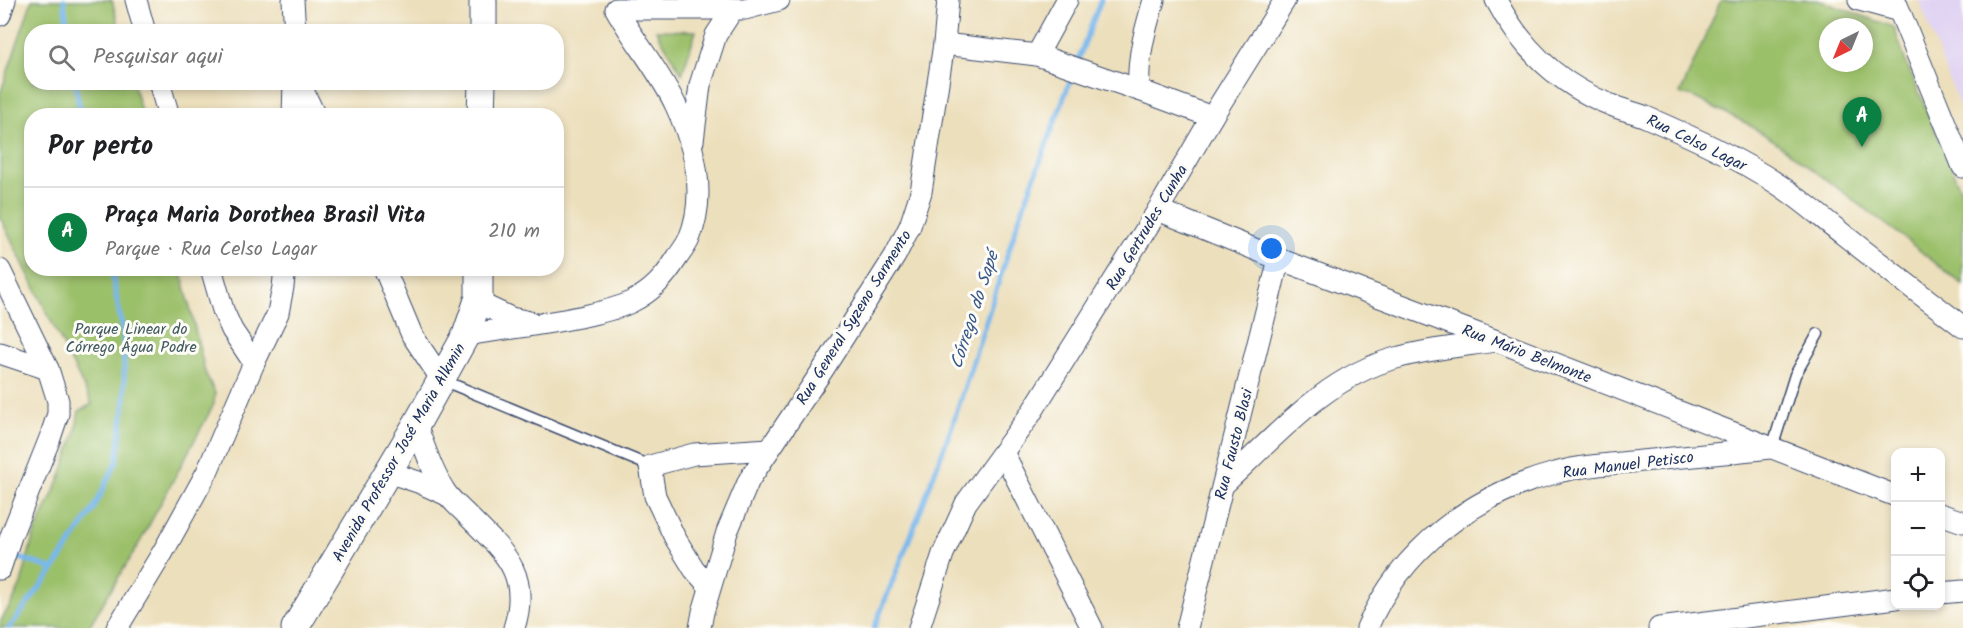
<!DOCTYPE html>
<html lang="pt">
<head>
<meta charset="utf-8">
<style>
  body { margin:0; font-family:Kalam,sans-serif; background:#f6f6f6; color:#202124 }
  .controls { position:absolute; right:18px; bottom:18px; display:grid; overflow:hidden; border-radius:12px; box-shadow:0 3px 9px #0003 }
  .controls button { width:54px; height:54px; display:grid; place-items:center; padding:0; border:0; border-bottom:2px solid #e0e0e0; background:#fff; color:#202124; font:30px sans-serif }
  .compass { position:absolute; left:1819px; top:18px; width:54px; height:54px; border-radius:50%; background:#fff; box-shadow:0 3px 9px #0003; rotate:223deg }
  .you { position:absolute; left:1272px; top:249px; width:21px; height:21px; margin:-15px; border:4px solid #fff; border-radius:50%; background:#1a73e8; box-shadow:0 0 0 9px #1a73e833 }
  .badge { display:grid; place-items:center; width:39px; height:39px; border-radius:50%; background:#0b8043; color:#fff; font-size:20px; font-weight:700 }
  .pin { position:absolute; translate:-50% -50px; filter:drop-shadow(0 2px 3px #0008) }
  .pin::after { content:''; position:absolute; top:32px; width:21px; height:18px; background:inherit; clip-path:polygon(0 0,100% 0,50% 100%) }
  .list { margin:0; padding:0; list-style:none }
  h2 { display:flex; justify-content:space-between; align-items:center; height:78px; margin:0; padding:0 24px; font-size:26px }
  h2 small { font-size:20px; font-weight:400; color:#757577 }
  .list li { display:grid; grid-template-columns:39px 1fr auto; gap:18px; align-items:center; box-sizing:border-box; height:90px; padding:0 24px; border-top:2px solid #e0e0e0 }
  .list b { display:block; font-size:22px; white-space:nowrap }
  .list p { margin:0; font-size:20px; white-space:nowrap; color:#757577 }
  .list em { font-size:20px; font-style:normal; color:#757577 }
  .icon { flex:none; width:33px; height:33px; fill:none; stroke:currentColor; stroke-width:2; stroke-linecap:round; stroke-linejoin:round }
  .map { position:relative; flex:none; width:1963px; height:628px; overflow:hidden }
  .search { position:absolute; background:#fff; box-shadow:0 3px 9px #0003; left:24px; top:24px; width:540px; height:66px; display:flex; align-items:center; gap:15px; box-sizing:border-box; padding:0 21px; border-radius:24px; color:#757577; font-size:22px }
  .panel { position:absolute; background:#fff; box-shadow:0 3px 9px #0003; left:24px; top:108px; width:540px; height:168px; border-radius:24px }
  .map>svg:first-child { display:block }
  .built { fill:#e1d4f3 }
  .green { fill:#9bc06b; stroke:#5b7864; stroke-width:1.5; fill-rule:evenodd }
  .lines { fill:none; stroke-linecap:round; stroke-linejoin:round }
  .stream { stroke:#78b8ed; stroke-width:5 }
  .service-casing { stroke:#3a496c; stroke-width:13 }
  .minor-casing { stroke:#3a496c; stroke-width:23 }
  .tertiary-casing { stroke:#3a496c; stroke-width:29 }
  .service { stroke:#fff; stroke-width:10 }
  .minor { stroke:#fff; stroke-width:21 }
  .tertiary { stroke:#fff; stroke-width:27 }
  .labels { text-anchor:middle; stroke-width:6; stroke-linejoin:round; paint-order:stroke }
  .street-label { font-size:16px; fill:#1b2f5e; stroke:#fdfcf7 }
  .park-label { font-size:16px; fill:#415a62; stroke:#fdfcf7 }
  .water-label { font-size:18px; font-style:italic; fill:#375889; stroke:#fdfcf7 }
</style>
</head>
<body>
<div class="map">
<svg width="1963" height="628" viewBox="0 0 1963 628">
  <rect width="100%" height="100%" fill="#fdfcf7"/>
  <filter id="ink" filterUnits="userSpaceOnUse"><feTurbulence type="fractalNoise" baseFrequency=".0167" numOctaves="2"/><feDisplacementMap in="SourceGraphic" scale="12" xChannelSelector="R" yChannelSelector="G"/><feConvolveMatrix kernelMatrix="1 2 1 2 8 2 1 2 1" color-interpolation-filters="sRGB"/></filter>
  <filter id="wash" filterUnits="userSpaceOnUse"><feTurbulence type="fractalNoise" baseFrequency=".008" numOctaves="4" result="noise"/><feDisplacementMap in="SourceGraphic" scale="24" xChannelSelector="R" yChannelSelector="G"/><feGaussianBlur stdDeviation="1.35" result="paint"/><feColorMatrix in="noise" values="0 0 0 0 0 0 0 0 0 0 0 0 0 0 0 0 0 1.4 0 .05"/><feComposite in="paint" operator="in"/></filter>
  <g filter="url(#wash)">
    <rect width="100%" height="100%" fill="#ecdfbc"/>
    <path class="built" d="M1919 0H1963V116Z"/>
    <g class="green">
      <path d="M32 0H112L120 31 32 32V82L133 83 142 115 32 116V268L181 269 205 372 215 393 214 404 140 542 88 628H0V622L13 601 21 584 33 537 61 476 75 434 79 411 92 404 0 217V94Z"/>
      <path d="M1721 0H1818L1894 27 1905 60 1963 195V285L1899 234 1773 140 1746 123 1693 97 1680 94ZM1828 27H1864V63H1828Z"/>
      <path d="M656 30 696 31 682 74Z"/>
    </g>
    <g class="lines">
      <g class="stream">
        <path d="M64 0 68 32"/>
        <path d="M1076 65 1101 0"/>
        <path d="M75 82 81 116"/>
        <path d="M10 555 54 569"/>
        <path d="M9 628 51 573 93 510 117 461 125 400 123 332 111 268"/>
        <path d="M874 628 917 520 952 426 1019 219 1073 73"/>
      </g>
    </g>
  </g>
  <g filter="url(#ink)">
    <g class="lines">
      <defs>
        <g id="service">
          <path d="M442 380 650 466"/>
          <path d="M1772 448 1795 375 1818 334"/>
        </g>
        <g id="minor">
          <path d="M136 0 145 32"/>
          <path d="M293 0 295 32"/>
          <path d="M1154 0C1145 30 1137 58 1139 90L1212 117"/>
          <path d="M1496 0C1521 48 1560 85 1611 105 1622 110 1634 112 1646 117 1692 137 1737 157 1779 185 1802 200 1822 218 1844 235 1883 266 1923 296 1963 327"/>
          <path d="M1859 0 1899 11"/>
          <path d="M1895 0 1963 167"/>
          <path d="M0 15 5 0"/>
          <path d="M944 44 1037 55 1139 90"/>
          <path d="M1037 55 1067 0"/>
          <path d="M159 82 169 116"/>
          <path d="M299 82 315 116"/>
          <path d="M293 116 294 82"/>
          <path d="M693 141 700 85 716 35 733 9"/>
          <path d="M1158 210 1279 259 1497 341 1896 496"/>
          <path d="M211 268 223 310 232 330 254 363"/>
          <path d="M384 268 412 335 442 380"/>
          <path d="M0 270 48 369 58 401V414L50 438 11 536 0 569"/>
          <path d="M477 302 511 318 530 322"/>
          <path d="M466 335C503 329 541 325 579 317 596 313 615 310 631 302 652 292 665 277 677 258 681 252 686 246 689 239 707 196 695 147 676 106 661 73 634 41 616 9H745L779 0"/>
          <path d="M0 353 48 369"/>
          <path d="M416 425C425 448 432 472 446 493 451 500 459 507 465 513 501 550 532 571 514 628"/>
          <path d="M1003 452 1092 628"/>
          <path d="M388 472 418 482 447 495"/>
          <path d="M1223 485C1275 437 1325 377 1396 358 1428 349 1463 346 1496 341"/>
          <path d="M1940 514 1963 522"/>
          <path d="M710 587 694 569 675 538 655 496 650 466 694 454 769 449"/>
          <path d="M1940 593 1963 591"/>
          <path d="M117 628 163 552 207 472 254 363 278 313 283 287 285 268"/>
          <path d="M700 628 703 612 727 532 749 480 824 368 895 256 910 226 921 192 944 44 948 0"/>
          <path d="M919 628 943 554 966 503 1030 415 1158 210 1212 117 1285 0"/>
          <path d="M1187 628 1279 259"/>
          <path d="M1367 628C1401 549 1473 495 1555 473 1582 465 1613 464 1641 461 1684 457 1726 453 1769 448"/>
          <path d="M1659 628 1896 598"/>
        </g>
        <g id="tertiary">
          <path d="M483 32V0"/>
          <path d="M481 116 482 82"/>
          <path d="M295 628 416 425 466 335 479 297V268"/>
        </g>
      </defs>
      <use href="#service" class="service-casing"/>
      <use href="#minor" class="minor-casing"/>
      <use href="#tertiary" class="tertiary-casing"/>
      <use href="#service" class="service"/>
      <use href="#minor" class="minor"/>
      <use href="#tertiary" class="tertiary"/>
    </g>
  </g>
  <g class="labels">
    <g class="street-label">
      <text transform="translate(1697 142) rotate(26)" y="6">Rua Celso Lagar</text>
      <text transform="translate(1146 227) rotate(-59)" y="6">Rua Gertrudes Cunha</text>
      <text transform="translate(853 317) rotate(-58)" y="6">Rua General Syzeno Sarmento</text>
      <text transform="translate(1527 353) rotate(21)" y="6">Rua Mário Belmonte</text>
      <text transform="translate(1233 444) rotate(-76)" y="6">Rua Fausto Blasi</text>
      <text transform="translate(398 452) rotate(-60)" y="6">Avenida Professor José Maria Alkmin</text>
      <text transform="translate(1628 464) rotate(-7)" y="6">Rua Manuel Petisco</text>
    </g>
    <g class="park-label">
      <text x="131" y="334">Parque Linear do<tspan x="131" dy="18">Córrego Água Podre</tspan></text>
    </g>
    <g class="water-label">
      <text transform="translate(974 310) rotate(-72)" y="6">Córrego do Sapé</text>
    </g>
  </g>
</svg>
<div class="controls">
<button>+</button>
<button>−</button>
<button><svg class="icon" aria-label="locate" viewBox="0 0 24 24"><circle cx="12" cy="12" r="6"/><path d="M12 2v4M12 18v4M2 12h4M18 12h4"/></svg></button>
</div>
<svg class="compass" viewBox="-18 -18 36 36"><path d="M0-13l5 13h-10z" fill="#e53935"/><path d="M0 13l5-13h-10z" fill="#757577"/></svg>
<div class="you"></div>
<div class="pin badge" style="left:1862px;top:147px">A</div>
<div class="search"><svg class="icon" aria-label="search" viewBox="0 0 24 24"><circle cx="10" cy="10" r="6"/><path d="M15 15l6 6"/></svg>Pesquisar aqui</div>
<section class="panel">
<h2>Por perto<small></small></h2>
<ul class="list">
<li><span class="badge">A</span><div><b>Praça Maria Dorothea Brasil Vita</b><p>Parque · Rua Celso Lagar</p></div><em>210 m</em></li>
</ul>
</section>
</div>
</body>
</html>
